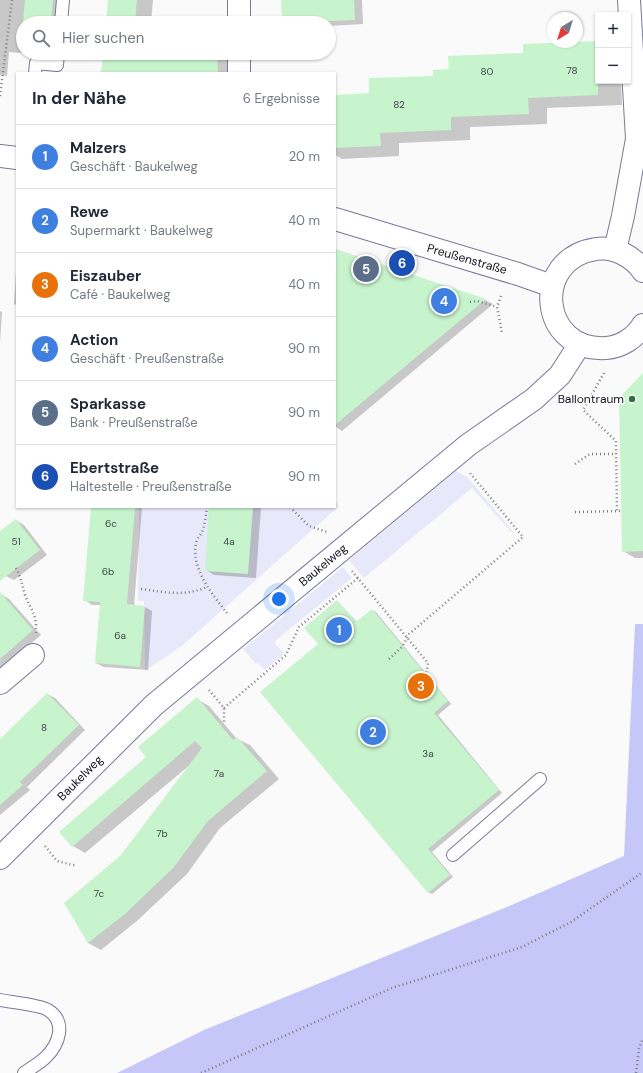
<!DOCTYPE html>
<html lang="de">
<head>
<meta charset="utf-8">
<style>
  body { margin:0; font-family:"DM Sans",sans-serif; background:#f6f6f7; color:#1f2937 }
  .controls { position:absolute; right:12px; top:12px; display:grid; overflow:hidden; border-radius:0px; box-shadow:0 1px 3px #0004 }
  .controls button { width:36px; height:36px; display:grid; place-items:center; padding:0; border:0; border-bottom:1px solid #e0e1e3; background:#fff; color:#1f2937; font:20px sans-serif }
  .compass { position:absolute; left:547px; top:12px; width:36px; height:36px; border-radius:50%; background:#fff; box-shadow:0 1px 3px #0004; rotate:218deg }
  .you { position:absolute; left:279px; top:599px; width:14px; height:14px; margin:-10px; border:3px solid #fff; border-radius:50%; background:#1a73e8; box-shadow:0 0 0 6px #1a73e833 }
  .badge { display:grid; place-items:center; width:26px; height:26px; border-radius:50%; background:#d93025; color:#fff; font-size:13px; font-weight:700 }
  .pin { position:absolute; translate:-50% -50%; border:2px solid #fff; box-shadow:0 1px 4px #0006 }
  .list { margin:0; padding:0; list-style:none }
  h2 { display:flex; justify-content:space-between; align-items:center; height:52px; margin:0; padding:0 16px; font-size:17px }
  h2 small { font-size:13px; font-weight:400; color:#747a83 }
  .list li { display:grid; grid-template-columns:26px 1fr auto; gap:12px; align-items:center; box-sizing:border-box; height:64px; padding:0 16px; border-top:1px solid #e0e1e3 }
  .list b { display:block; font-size:15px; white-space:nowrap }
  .list p { margin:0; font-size:13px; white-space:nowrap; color:#747a83 }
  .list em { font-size:13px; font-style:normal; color:#747a83 }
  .icon { flex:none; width:22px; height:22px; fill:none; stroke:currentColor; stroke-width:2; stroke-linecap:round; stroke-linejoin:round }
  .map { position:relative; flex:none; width:643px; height:1073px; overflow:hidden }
  .search { position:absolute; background:#fff; box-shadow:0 1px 3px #0004; left:16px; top:16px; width:320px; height:44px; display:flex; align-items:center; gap:10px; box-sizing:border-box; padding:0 14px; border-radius:22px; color:#747a83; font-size:15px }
  .panel { position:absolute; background:#fff; box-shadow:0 1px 3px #0004; left:16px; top:72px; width:320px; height:436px; border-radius:0px }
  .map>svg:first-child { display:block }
  .green { fill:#e8e8fb }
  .forest { fill:#c5c7f9 }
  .shadow { fill:#0003 }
  .building { fill:#c7f4cd }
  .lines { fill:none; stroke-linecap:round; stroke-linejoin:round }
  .service-casing { stroke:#787997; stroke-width:14 }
  .minor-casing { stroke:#787997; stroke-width:24 }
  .tertiary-casing { stroke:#787997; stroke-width:24 }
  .path { stroke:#7b7b81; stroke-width:2.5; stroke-dasharray:1 3; stroke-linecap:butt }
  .service { stroke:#fff; stroke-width:12 }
  .minor { stroke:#fff; stroke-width:22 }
  .tertiary { stroke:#fff; stroke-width:22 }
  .poi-dot { fill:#2f723d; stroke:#fff; stroke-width:1.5 }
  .labels { text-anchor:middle; stroke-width:3; stroke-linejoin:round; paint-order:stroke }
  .number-label { font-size:10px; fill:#3e4948 }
  .street-label { font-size:12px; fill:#10101c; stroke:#fff }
  .poi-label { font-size:12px; fill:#10101c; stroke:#fff; text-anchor:end }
</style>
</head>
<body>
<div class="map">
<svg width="643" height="1073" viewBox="0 0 643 1073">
  <rect width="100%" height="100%" fill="#fafafa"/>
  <g class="green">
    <path d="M456 471 467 477 513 531 511 532 472 488 364 578 349 560Z"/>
    <path d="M335 501 339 506 183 645 145 671 144 601H138L139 507H335Z"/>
    <path d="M343 567 352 578 274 642 284 654 265 670 258 663 256 664 243 649Z"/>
  </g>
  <path class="forest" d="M635 624H643V1073H117L204 1030 514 904 624 856Z"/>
  <g class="shadow">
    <path d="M0 0H63L66 23H23V53H63V57L9 52 7 76 0 75Z"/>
    <path d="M109 0H153L151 23H107Z"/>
    <path d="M282 0H362L363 24 329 26V23H283Z"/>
    <path d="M598 42V81H621L622 105 547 108V124L470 127V140L399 143V156L342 159 335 155V96L370 94 434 77 450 70 524 54Z"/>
    <path d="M104 53H222L232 59 233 73H102Z"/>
    <path d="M335 249 485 300 493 304 342 431 335 426Z"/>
    <path d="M17 253V305L14 304Z"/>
    <path d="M0 311 2 312 0 344Z"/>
    <path d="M643 374V558H635L623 551Z"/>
    <path d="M92 507H142L134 606 145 607 152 611 148 670 104 667 96 663 101 605H92L85 600Z"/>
    <path d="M210 507H261L256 578 214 575 206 570Z"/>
    <path d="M16 520 24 525 47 555 14 580 6 576 0 568V532Z"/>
    <path d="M1 594 9 599 41 635 0 670Z"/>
    <path d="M337 601 357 622 372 610 376 612 451 704 438 715 502 793 432 852 453 877 432 894 428 892 319 644Z"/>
    <path d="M47 694 55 698 85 730 27 787 30 790 0 815V772Z"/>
    <path d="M197 699 209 706 237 739 250 745 279 779 220 828 187 874 138 920 101 950 88 943 65 903 121 856 191 764 85 853 73 846Z"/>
  </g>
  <g class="building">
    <path d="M25 0H53L51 23H23Z"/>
    <path d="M108 0H137L135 23H106Z"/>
    <path d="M281 0H354L355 20 282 23Z"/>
    <path d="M598 41V95L528 98 529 114 451 117V130L380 133 381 146 335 148V95L369 93V78L433 76V70L449 69 448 56 523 53V44Z"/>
    <path d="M103 53H217L218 73H101Z"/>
    <path d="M335 249 486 299 335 425Z"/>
    <path d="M643 373V551L622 552 619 398Z"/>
    <path d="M91 507H135L127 604 145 606 140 667 95 663 100 602 83 601Z"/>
    <path d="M209 507H253L248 574 205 571Z"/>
    <path d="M16 519 40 550 0 581V531Z"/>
    <path d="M0 592 33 630 0 659Z"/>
    <path d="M337 600 356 622 372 609 448 701 434 713 499 790 428 849 450 875 428 893 260 692 318 644 304 628Z"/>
    <path d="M47 693 79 725 20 782 23 785 0 805V739Z"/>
    <path d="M197 697 233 740 237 737 267 771 208 821 174 867 125 914 88 943 64 903 120 856 202 748 195 741 72 847 59 832 146 757 138 747Z"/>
  </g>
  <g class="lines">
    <defs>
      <g id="service">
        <path d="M61 23 63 0"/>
        <path d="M35 73 36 63 57 65 58 53"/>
        <path d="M453 855 540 779"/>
        <path d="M0 1000C10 1002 41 1005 48 1010 67 1022 59 1044 46 1057 40 1063 31 1068 24 1073"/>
      </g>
      <g id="minor">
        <path d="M239 0V23"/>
        <path d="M239 53V73"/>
        <path d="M615 250 623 216 637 139 629 0"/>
        <path d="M0 683 33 655"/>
        <path d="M0 858 154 705 468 445 534 399 560 375 580 344"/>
      </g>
      <g id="tertiary">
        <path d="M0 156 17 158"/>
        <path d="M335 219 518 274 552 286"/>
        <path d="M643 271C634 257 614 246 596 249 530 259 540 352 606 348 621 347 635 338 643 325"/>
      </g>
    </defs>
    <use href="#service" class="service-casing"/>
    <use href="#minor" class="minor-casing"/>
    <use href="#tertiary" class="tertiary-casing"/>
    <g class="path">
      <path d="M0 96 12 0"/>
      <path d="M501 296 497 307 502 333"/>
      <path d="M470 302 477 301 497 307"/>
      <path d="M604 373 583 410 616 441 617 511"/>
      <path d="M575 464 590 454H616"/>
      <path d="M207 507C206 515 205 524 202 532 200 536 197 538 196 543 191 569 212 594 227 613"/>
      <path d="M290 507 309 526 327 532"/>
      <path d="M575 512 621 511"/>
      <path d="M16 568C21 577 22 585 25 595 31 611 37 613 36 633"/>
      <path d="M352 571 428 663 426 675"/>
      <path d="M141 589C165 592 184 597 207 587"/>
      <path d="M389 659 402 647 409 634 523 537 470 473"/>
      <path d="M209 690 224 708V722"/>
      <path d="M224 708 286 655 299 627 358 578"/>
      <path d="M45 846 57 861 77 866"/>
      <path d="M201 1073 392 988 522 947 571 922 643 872"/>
      <path d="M636 1073 639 1049 643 1038"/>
    </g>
    <use href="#service" class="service"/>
    <use href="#minor" class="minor"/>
    <use href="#tertiary" class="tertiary"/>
  </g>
  <circle class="poi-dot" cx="632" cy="399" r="4"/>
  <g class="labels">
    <g class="number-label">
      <text x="572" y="74">78</text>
      <text x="487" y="75">80</text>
      <text x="399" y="108">82</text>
      <text x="111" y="527">6c</text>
      <text x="16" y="545">51</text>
      <text x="229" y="545">4a</text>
      <text x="108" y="575">6b</text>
      <text x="120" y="639">6a</text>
      <text x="44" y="731">8</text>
      <text x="428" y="757">3a</text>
      <text x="219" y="777">7a</text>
      <text x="162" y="837">7b</text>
      <text x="99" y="897">7c</text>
    </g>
    <g class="street-label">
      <text transform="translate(467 259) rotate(16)" y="4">Preußenstraße</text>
      <text transform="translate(323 565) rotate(-40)" y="4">Baukelweg</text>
      <text transform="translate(80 778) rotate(-45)" y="4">Baukelweg</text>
    </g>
    <g class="poi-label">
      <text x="624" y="403">Ballontraum</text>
    </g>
  </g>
</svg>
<div class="controls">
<button>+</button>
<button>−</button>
</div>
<svg class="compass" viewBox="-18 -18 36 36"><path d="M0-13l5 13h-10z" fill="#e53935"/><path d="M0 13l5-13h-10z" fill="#747a83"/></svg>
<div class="you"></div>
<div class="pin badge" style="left:339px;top:630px;background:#3f7fe0">1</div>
<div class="pin badge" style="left:373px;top:732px;background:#3f7fe0">2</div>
<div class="pin badge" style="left:421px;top:686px;background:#e8710a">3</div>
<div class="pin badge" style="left:444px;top:301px;background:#3f7fe0">4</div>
<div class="pin badge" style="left:366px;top:269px;background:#5c6f8a">5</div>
<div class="pin badge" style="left:402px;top:263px;background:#1a4fb4">6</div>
<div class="search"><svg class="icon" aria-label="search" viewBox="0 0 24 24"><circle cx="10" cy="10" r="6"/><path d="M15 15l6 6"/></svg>Hier suchen</div>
<section class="panel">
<h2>In der Nähe<small>6 Ergebnisse</small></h2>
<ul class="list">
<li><span class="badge" style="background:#3f7fe0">1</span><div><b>Malzers</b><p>Geschäft · Baukelweg</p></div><em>20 m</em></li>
<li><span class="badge" style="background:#3f7fe0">2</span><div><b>Rewe</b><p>Supermarkt · Baukelweg</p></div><em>40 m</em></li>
<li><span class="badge" style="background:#e8710a">3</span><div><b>Eiszauber</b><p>Café · Baukelweg</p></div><em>40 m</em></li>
<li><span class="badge" style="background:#3f7fe0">4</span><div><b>Action</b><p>Geschäft · Preußenstraße</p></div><em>90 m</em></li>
<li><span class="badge" style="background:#5c6f8a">5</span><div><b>Sparkasse</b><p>Bank · Preußenstraße</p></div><em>90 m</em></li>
<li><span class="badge" style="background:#1a4fb4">6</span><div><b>Ebertstraße</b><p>Haltestelle · Preußenstraße</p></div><em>90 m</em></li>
</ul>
</section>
</div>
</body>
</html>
